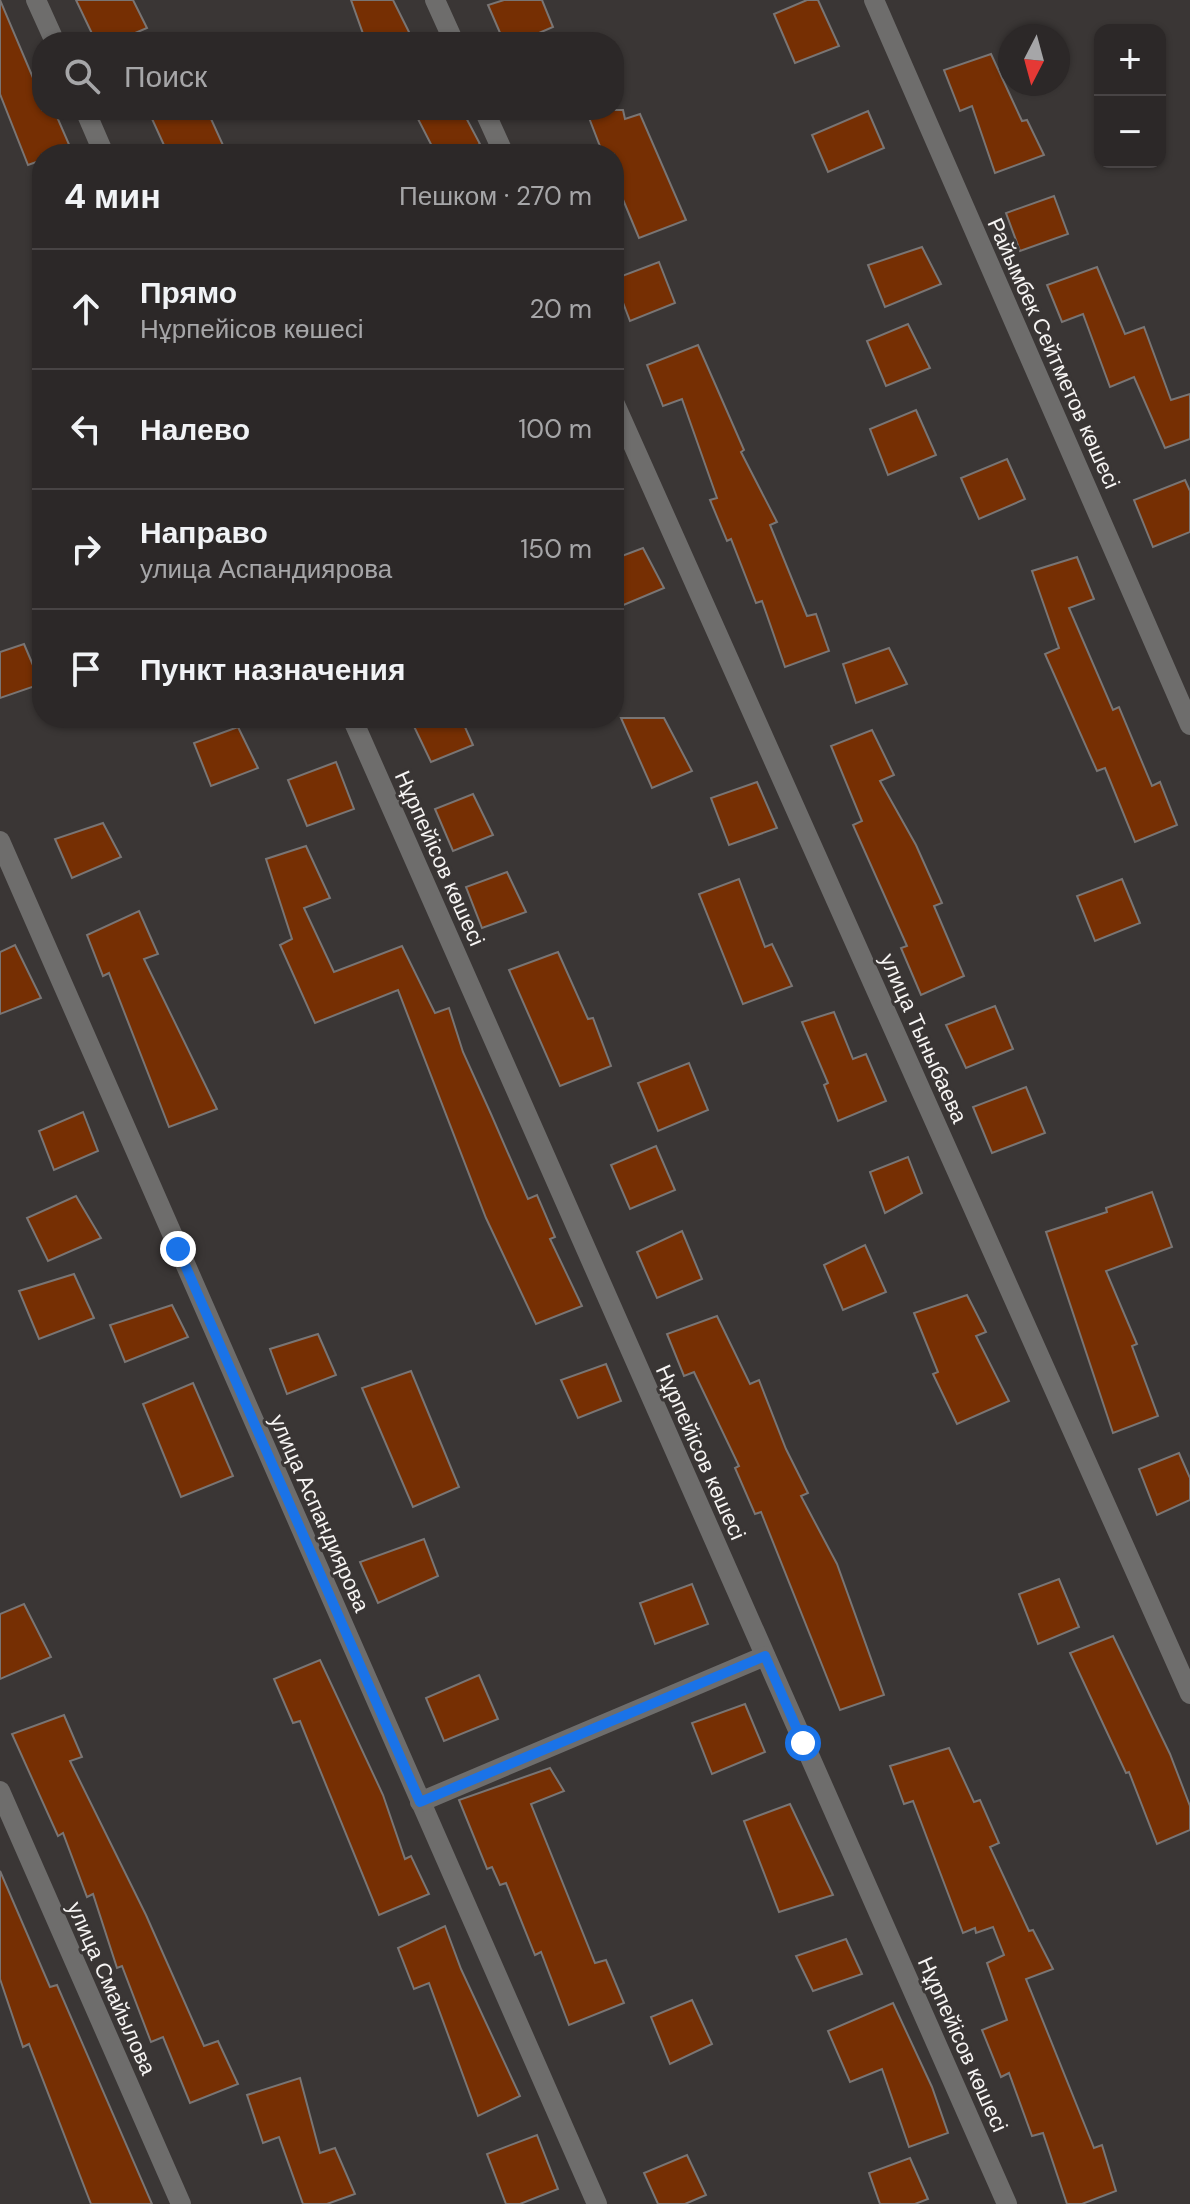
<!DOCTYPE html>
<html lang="ru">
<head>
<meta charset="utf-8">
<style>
  body { margin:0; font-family:"DM Sans",sans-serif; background:#343030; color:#f1f3f6 }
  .controls { position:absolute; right:24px; top:24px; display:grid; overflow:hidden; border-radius:16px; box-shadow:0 2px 6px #0004 }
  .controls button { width:72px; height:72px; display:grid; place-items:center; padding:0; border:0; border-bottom:2px solid #484445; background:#2c2828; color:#f1f3f6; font:40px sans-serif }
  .compass { position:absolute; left:998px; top:24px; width:72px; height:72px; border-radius:50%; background:#2c2828; box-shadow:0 2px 6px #0004; rotate:186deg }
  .stop { position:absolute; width:24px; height:24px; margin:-18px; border:6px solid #1a73e8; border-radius:50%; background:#fff }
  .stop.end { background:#1a73e8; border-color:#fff; box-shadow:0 2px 8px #0008 }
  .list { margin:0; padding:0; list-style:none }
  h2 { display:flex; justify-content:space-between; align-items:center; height:104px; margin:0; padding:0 32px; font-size:34px }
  h2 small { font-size:26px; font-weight:400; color:#a6a6a8 }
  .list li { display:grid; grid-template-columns:52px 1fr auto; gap:24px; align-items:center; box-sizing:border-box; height:120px; padding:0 32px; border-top:2px solid #484445 }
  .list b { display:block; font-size:30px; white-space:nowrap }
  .list p { margin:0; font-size:26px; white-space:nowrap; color:#a6a6a8 }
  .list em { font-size:26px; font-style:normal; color:#a6a6a8 }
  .icon { flex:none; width:44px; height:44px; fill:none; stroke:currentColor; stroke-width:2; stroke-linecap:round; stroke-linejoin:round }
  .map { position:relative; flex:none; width:1190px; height:2204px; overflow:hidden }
  .search { position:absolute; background:#2c2828; box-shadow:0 2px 6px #0004; left:32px; top:32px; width:592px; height:88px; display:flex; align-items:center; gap:20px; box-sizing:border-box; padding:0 28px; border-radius:32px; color:#a6a6a8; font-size:30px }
  .panel { position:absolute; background:#2c2828; box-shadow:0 2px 6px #0004; left:32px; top:144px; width:592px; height:584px; border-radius:32px }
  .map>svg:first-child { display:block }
  .building { fill:#762f03; stroke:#797574; stroke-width:2 }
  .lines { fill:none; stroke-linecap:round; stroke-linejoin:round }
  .minor { stroke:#6e6d6c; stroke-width:20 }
  .route { stroke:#1a73e8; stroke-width:10 }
  .labels { text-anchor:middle; stroke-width:6; stroke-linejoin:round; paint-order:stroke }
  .street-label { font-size:22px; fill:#f6f4f3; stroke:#3a3635 }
</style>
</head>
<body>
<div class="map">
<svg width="1190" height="2204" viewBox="0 0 1190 2204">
  <rect width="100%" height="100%" fill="#3a3635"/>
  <g class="building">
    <path d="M0 0 42 99V110H54L71 149 42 154V160L28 165 0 94Z"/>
    <path d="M76 0H133L147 28 114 42H96Z"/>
    <path d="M351 0H393L414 42H366Z"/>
    <path d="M504 0H542L553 27 518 42H504L488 5Z"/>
    <path d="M807 0H818L839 46 795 63 774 14Z"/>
    <path d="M991 54 1022 121 1027 120 1044 155 995 173 972 106 960 111 944 70Z"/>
    <path d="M148 110H207L227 154H168Z"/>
    <path d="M434 110H462L480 144 461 154H436L418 119Z"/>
    <path d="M586 110H623L625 119 640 114 686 220 639 238 614 178V154H603Z"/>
    <path d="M868 111 884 148 828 172 812 135Z"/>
    <path d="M1054 196 1068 234 1020 251 1006 213Z"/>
    <path d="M922 247 941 284 885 307 868 265Z"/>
    <path d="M659 262 675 303 630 321 614 279Z"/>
    <path d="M1097 267 1125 334 1144 327 1171 400 1190 394V439L1165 448 1134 377 1110 387 1083 314 1062 322 1047 285Z"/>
    <path d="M908 324 930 368 886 386 867 341Z"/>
    <path d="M698 345 744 450 741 452 777 522 770 525 807 616 816 614 829 651 785 667 762 601 756 603 731 539 727 541 710 500 717 498 682 399 663 406 647 365Z"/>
    <path d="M916 410 936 455 888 475 870 429Z"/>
    <path d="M1007 459 1025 499 979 519 961 478Z"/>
    <path d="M1185 480 1190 491V532L1153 547 1134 500Z"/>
    <path d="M643 548 664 588 614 609V559Z"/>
    <path d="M1077 557 1094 599 1069 608 1113 710 1119 707 1152 786 1160 782 1177 825 1135 842 1105 768 1097 771 1045 654 1059 648 1032 571Z"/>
    <path d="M24 644 41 684 0 698V652Z"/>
    <path d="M889 648 907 684 856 703 843 664Z"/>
    <path d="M410 718H461L473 745 431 762Z"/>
    <path d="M621 718H664L692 771 652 788Z"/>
    <path d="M238 727 258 768 211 786 194 743Z"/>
    <path d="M872 730 894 775 880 781 916 845 942 903 934 906 964 976 921 995 901 948 907 946 853 825 862 821 831 746Z"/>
    <path d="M336 762 354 809 307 826 288 780Z"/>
    <path d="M757 782 777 828 729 845 711 798Z"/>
    <path d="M473 794 493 835 453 851 435 809Z"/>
    <path d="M103 823 121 857 72 878 55 839Z"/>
    <path d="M306 846 330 898 304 908 334 972 402 946 435 1013 449 1008 463 1052 491 1114 528 1199 537 1195 555 1237 550 1239 582 1306 536 1324 486 1218 398 990 315 1023 280 945 292 939 266 859Z"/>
    <path d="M507 872 526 912 482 928 466 887Z"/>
    <path d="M739 879 765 947 772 944 792 986 743 1004 699 894Z"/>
    <path d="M1122 879 1140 923 1095 941 1077 896Z"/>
    <path d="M139 911 158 954 144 959 217 1109 169 1127 109 973 103 976 87 935Z"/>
    <path d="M15 945 41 998 0 1014V952Z"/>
    <path d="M558 952 588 1019 593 1018 611 1066 560 1086 509 970Z"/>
    <path d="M995 1006 1013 1049 966 1068 946 1025Z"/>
    <path d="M834 1012 853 1059 866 1054 886 1101 838 1121 824 1085 828 1083 802 1022Z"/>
    <path d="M689 1063 708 1110 658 1131 638 1083Z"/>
    <path d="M1026 1087 1045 1133 992 1153 973 1107Z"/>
    <path d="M83 1112 98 1151 54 1170 39 1131Z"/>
    <path d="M656 1146 675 1190 630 1209 611 1165Z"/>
    <path d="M908 1157 922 1193 885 1213 870 1172Z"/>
    <path d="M1152 1192 1172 1247 1106 1271 1137 1344 1132 1346 1158 1416 1113 1433 1046 1232 1107 1212 1106 1208Z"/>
    <path d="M76 1196 101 1238 48 1261 27 1218Z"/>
    <path d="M682 1231 702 1279 657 1298 637 1252Z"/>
    <path d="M865 1245 886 1292 843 1310 824 1265Z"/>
    <path d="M74 1274 94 1318 39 1339 19 1291Z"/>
    <path d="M967 1295 986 1332 976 1336 1009 1401 957 1424 933 1374 938 1372 914 1313Z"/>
    <path d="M172 1305 188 1337 125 1362 110 1325Z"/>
    <path d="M717 1316 750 1384 759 1380 786 1449 808 1493 801 1496 837 1564 884 1695 840 1710 761 1512 755 1514 735 1468 739 1466 694 1372 684 1376 667 1334Z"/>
    <path d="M318 1334 336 1375 287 1394 270 1349Z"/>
    <path d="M606 1364 621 1401 578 1418 561 1380Z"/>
    <path d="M411 1371 459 1487 413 1507 362 1388Z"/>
    <path d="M193 1383 233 1476 181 1497 143 1404Z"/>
    <path d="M1179 1453 1190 1478V1500L1157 1515 1139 1469Z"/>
    <path d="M424 1539 438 1576 378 1603 360 1562Z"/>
    <path d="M1059 1579 1079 1627 1038 1644 1019 1594Z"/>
    <path d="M692 1584 708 1624 655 1644 640 1603Z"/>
    <path d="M24 1604 51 1657 0 1679V1614Z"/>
    <path d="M1113 1636 1170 1754 1190 1806V1830L1157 1844 1129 1772 1126 1773 1070 1653Z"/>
    <path d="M320 1660 383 1795 405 1859 411 1856 429 1894 379 1915 300 1721 293 1723 274 1679Z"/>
    <path d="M479 1675 498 1719 444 1741 426 1698Z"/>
    <path d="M745 1704 765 1752 712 1774 692 1723Z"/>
    <path d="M64 1715 82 1757 70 1761 146 1915 204 2046 218 2041 238 2084 190 2103 163 2037 151 2042 122 1966 117 1968 93 1894 87 1897 63 1833 58 1836 12 1734Z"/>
    <path d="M949 1748 974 1802 980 1800 999 1843 990 1847 1029 1931 1033 1930 1053 1969 1026 1979 1094 2148 1102 2145 1116 2191 1082 2204H1067L1043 2133 1032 2136 1009 2073 1001 2077 982 2030 1007 2020 987 1963 1004 1955 993 1927 976 1933 975 1928 963 1933 913 1801 904 1804 890 1766Z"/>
    <path d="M550 1768 564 1791 531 1804 595 1963 606 1960 624 2003 569 2025 541 1952 535 1955 506 1883 500 1885 492 1867 487 1869 459 1800Z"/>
    <path d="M790 1804 833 1895 779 1912 744 1821Z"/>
    <path d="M0 1871 50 1987 57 1985 152 2204H91L29 2044 23 2047 0 1979Z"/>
    <path d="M445 1926 461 1969 520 2096 478 2116 429 1983 414 1989 398 1948Z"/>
    <path d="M846 1939 862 1974 813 1991 796 1956Z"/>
    <path d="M692 2000 712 2044 670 2064 651 2017Z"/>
    <path d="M893 2003 932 2087 948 2133 909 2147 882 2069 850 2082 828 2031Z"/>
    <path d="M300 2078 320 2153 335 2148 355 2194 327 2204H303L279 2137 263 2143 247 2095Z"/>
    <path d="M537 2135 558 2189 520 2204H506L487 2154Z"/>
    <path d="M687 2155 706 2195 685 2204H658L644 2173Z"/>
    <path d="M910 2158 928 2199 915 2204H880L869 2173Z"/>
  </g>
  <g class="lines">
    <g class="minor">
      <path d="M36 0 55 42"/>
      <path d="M435 0 454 42"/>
      <path d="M874 0 1190 725"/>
      <path d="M85 110 104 154"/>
      <path d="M484 110 504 154"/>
      <path d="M614 402 1190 1694"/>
      <path d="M352 718 1007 2204"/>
      <path d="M0 841 597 2204"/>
      <path d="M0 1791 181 2204"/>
      <path d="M420 1802 765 1656"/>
    </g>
  </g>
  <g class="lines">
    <path class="route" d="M178 1249 420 1802 765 1656 803 1743"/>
  </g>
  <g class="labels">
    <g class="street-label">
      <text transform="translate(1054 353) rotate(66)" y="8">Райымбек Сейтметов көшесі</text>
      <text transform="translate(440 858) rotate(66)" y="8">Нұрпейісов көшесі</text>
      <text transform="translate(924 1038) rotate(66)" y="8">улица Тыныбаева</text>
      <text transform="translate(701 1452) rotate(66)" y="8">Нұрпейісов көшесі</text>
      <text transform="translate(320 1513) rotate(66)" y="8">улица Аспандиярова</text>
      <text transform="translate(112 1988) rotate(66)" y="8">улица Смайылова</text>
      <text transform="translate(963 2044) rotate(66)" y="8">Нұрпейісов көшесі</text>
    </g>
  </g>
</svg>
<div class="controls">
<button>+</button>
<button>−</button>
</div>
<svg class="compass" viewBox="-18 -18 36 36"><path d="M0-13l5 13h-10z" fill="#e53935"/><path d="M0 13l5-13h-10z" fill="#a6a6a8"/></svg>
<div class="stop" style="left:803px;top:1743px"></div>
<div class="stop end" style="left:178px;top:1249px"></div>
<div class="search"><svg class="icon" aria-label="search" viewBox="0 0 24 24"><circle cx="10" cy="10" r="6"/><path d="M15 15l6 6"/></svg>Поиск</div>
<section class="panel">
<h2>4 мин<small>Пешком · 270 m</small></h2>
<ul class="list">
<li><svg class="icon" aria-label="ahead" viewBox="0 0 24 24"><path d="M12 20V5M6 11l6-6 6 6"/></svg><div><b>Прямо</b><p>Нұрпейісов көшесі</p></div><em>20 m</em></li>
<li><svg class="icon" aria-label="left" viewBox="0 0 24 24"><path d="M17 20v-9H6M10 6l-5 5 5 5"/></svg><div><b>Налево</b></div><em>100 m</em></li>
<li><svg class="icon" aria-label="right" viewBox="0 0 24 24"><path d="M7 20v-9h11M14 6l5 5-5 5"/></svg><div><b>Направо</b><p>улица Аспандиярова</p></div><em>150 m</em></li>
<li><svg class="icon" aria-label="arrive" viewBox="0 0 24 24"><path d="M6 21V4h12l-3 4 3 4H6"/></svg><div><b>Пункт назначения</b></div></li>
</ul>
</section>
</div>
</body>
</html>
